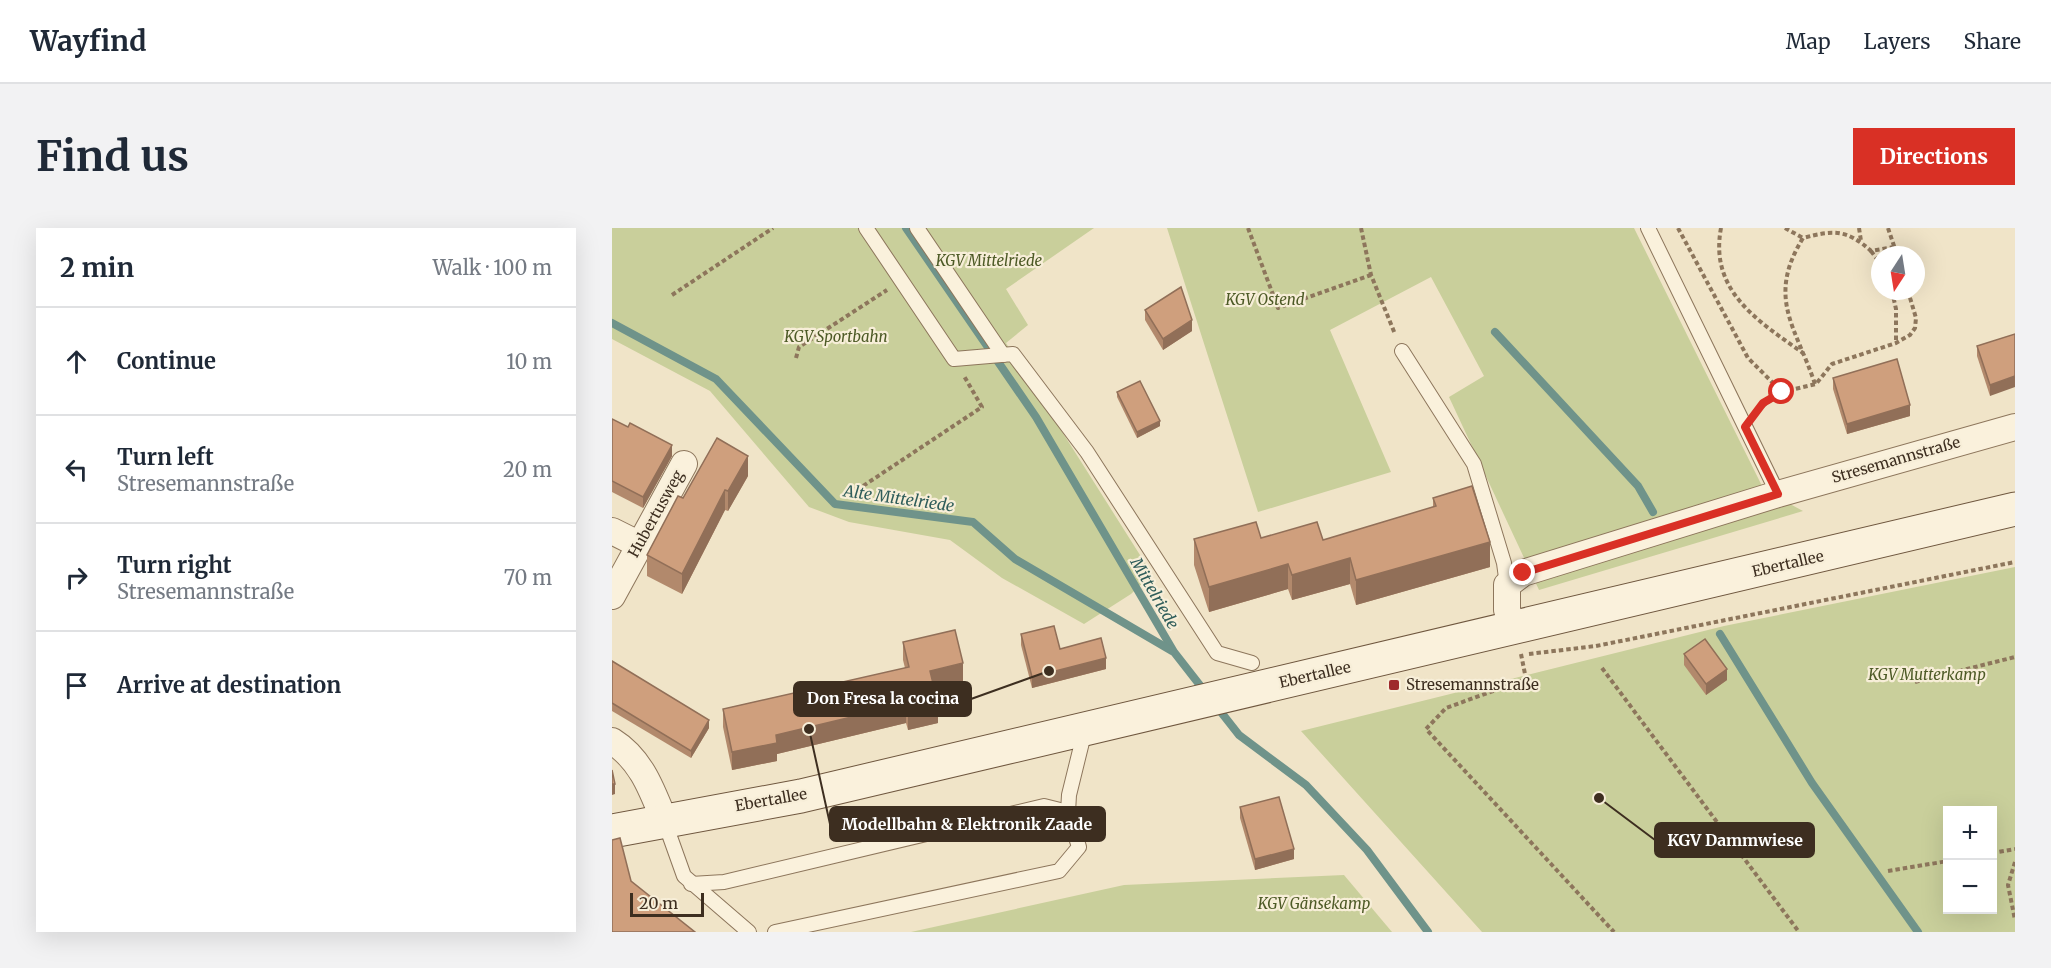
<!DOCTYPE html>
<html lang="en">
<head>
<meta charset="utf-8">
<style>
  body { margin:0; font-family:Merriweather,serif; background:#f2f2f3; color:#1f2937 }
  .controls { position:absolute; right:18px; bottom:18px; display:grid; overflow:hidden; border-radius:0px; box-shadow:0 6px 24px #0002 }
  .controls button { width:54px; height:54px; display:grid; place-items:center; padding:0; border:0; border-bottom:2px solid #e0e1e3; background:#fff; color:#1f2937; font:30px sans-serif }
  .compass { position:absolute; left:1259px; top:18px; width:54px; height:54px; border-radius:50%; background:#fff; box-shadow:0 6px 24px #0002; rotate:192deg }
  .scale { position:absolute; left:18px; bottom:15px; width:74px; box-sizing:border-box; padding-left:6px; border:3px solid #3d2e20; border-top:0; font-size:16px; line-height:21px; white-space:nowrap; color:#3d2e20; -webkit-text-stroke:4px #f7eed8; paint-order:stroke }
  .stop { position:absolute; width:18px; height:18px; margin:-14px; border:4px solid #d93025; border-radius:50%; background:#fff }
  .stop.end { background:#d93025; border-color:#fff; box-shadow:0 2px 6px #0008 }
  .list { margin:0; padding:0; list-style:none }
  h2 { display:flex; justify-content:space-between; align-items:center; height:78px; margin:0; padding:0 24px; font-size:26px }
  h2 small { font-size:20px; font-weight:400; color:#747a83 }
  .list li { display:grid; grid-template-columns:39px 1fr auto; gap:18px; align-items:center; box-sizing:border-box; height:108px; padding:0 24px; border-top:2px solid #e0e1e3 }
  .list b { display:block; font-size:22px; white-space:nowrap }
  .list p { margin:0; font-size:20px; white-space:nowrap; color:#747a83 }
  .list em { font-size:20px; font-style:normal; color:#747a83 }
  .icon { flex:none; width:33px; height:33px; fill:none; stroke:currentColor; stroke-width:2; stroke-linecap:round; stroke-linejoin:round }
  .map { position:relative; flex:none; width:1403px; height:704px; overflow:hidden; border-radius:0px }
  header { display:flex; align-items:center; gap:36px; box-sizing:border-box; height:84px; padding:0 30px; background:#fff; border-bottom:2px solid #e0e1e3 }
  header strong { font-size:28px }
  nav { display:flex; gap:33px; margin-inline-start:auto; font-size:21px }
  .intro { display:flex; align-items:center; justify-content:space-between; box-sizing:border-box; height:144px; padding:0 36px }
  h1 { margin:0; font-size:42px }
  .button { padding:15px 27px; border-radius:0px; background:#d93025; color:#fff; font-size:21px; font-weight:700 }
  main { display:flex; gap:36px; padding:0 36px }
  aside { flex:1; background:#fff; border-radius:0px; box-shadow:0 6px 24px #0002 }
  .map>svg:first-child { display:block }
  .green { fill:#c9cf9b; fill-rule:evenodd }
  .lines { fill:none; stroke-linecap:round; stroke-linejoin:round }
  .stream { stroke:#6f938a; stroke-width:8 }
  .service-casing { stroke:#8d765c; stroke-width:16 }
  .minor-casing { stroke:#8d765c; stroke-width:28 }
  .secondary-casing { stroke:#6f573f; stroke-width:35 }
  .path { stroke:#8d765c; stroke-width:4; stroke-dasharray:4.5 3; stroke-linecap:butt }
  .service { stroke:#faf1dc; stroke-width:14 }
  .minor { stroke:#faf1dc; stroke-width:26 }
  .secondary { stroke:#faf1dc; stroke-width:33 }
  .wall { fill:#b2896c }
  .shaded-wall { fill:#916f58 }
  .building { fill:#cf9f7d; stroke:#916f58; stroke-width:1.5 }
  .route { stroke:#d93025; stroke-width:8 }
  .poi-dot { fill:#9e2a2b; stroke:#f7eed8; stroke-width:2 }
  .labels { text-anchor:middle; stroke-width:4.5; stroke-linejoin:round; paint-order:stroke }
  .park-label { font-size:15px; font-style:italic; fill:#4d5a26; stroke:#f7eed8 }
  .street-label { font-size:15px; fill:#3d2e20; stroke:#f7eed8 }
  .poi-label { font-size:15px; fill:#3d2e20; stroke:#f7eed8; text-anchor:start }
  .water-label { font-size:16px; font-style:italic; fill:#2f5d5a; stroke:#f7eed8 }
  .leader { fill:none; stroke:#3d2e20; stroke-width:2 }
  .callout-dot { fill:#3d2e20; stroke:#f7eed8; stroke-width:2 }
  .callout { fill:#3d2e20; stroke:#3d2e20; stroke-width:2 }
  .callout-label { font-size:16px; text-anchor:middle; font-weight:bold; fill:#fff }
</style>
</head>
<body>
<header>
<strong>Wayfind</strong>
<nav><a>Map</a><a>Layers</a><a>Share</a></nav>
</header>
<div class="intro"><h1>Find us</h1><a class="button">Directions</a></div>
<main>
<aside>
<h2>2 min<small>Walk · 100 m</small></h2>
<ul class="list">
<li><svg class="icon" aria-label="ahead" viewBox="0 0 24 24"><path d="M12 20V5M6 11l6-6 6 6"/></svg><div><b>Continue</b></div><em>10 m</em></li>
<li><svg class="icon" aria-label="left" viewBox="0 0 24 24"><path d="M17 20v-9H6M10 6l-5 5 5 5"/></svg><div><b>Turn left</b><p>Stresemannstraße</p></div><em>20 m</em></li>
<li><svg class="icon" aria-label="right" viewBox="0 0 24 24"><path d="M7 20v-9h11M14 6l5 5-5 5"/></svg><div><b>Turn right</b><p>Stresemannstraße</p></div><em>70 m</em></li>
<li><svg class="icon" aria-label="arrive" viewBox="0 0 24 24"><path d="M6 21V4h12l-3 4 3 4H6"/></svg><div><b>Arrive at destination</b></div></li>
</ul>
</aside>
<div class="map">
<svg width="1403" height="704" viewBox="0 0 1403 704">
  <rect width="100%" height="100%" fill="#f0e4c8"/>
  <g class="green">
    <path d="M0 0H482L394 61 416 97 394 115 540 346 519 366 472 396 390 350 338 312 237 294 197 279 98 163 0 111Z"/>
    <path d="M555 0H1022L1152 262 1191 283 927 362 837 169 872 148 819 49 718 102 779 244 646 284Z"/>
    <path d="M1403 339V704H870L689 503 1112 398ZM1336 582H1380V682H1336Z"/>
    <path d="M732 647 780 704H299L512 657Z"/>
  </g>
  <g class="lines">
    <g class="stream">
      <path d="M294 0 424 189 562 424 594 465"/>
      <path d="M0 95 104 151 223 276 361 294 403 331 560 423"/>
      <path d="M883 104 1026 258 1041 284"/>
      <path d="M1108 406 1200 555 1306 704"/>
      <path d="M605 479 627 507 694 557 755 622 816 704"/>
    </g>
    <defs>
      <g id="service">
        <path d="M254 0 342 131 401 126 475 224 605 425 640 435"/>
        <path d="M305 0 391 127"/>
        <path d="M1036 0 1166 266"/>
        <path d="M790 123 862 236 892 335 895 357"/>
        <path d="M456 584 457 567 473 502"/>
        <path d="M52 592 72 648 137 704"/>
        <path d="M79 656 112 654 432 578 456 584 467 619 447 643 163 704"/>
      </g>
      <g id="minor">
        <path d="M0 303 26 316"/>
        <path d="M0 368 72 236"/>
        <path d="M902 401 895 382V357L911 345 1166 266 1403 199"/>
        <path d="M0 513C29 531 40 562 52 592"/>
      </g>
      <path id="secondary" d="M0 603 189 568 1403 281"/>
    </defs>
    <use href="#service" class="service-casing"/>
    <use href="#minor" class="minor-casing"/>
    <use href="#secondary" class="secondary-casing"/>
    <g class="path">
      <path d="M636 0 666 80 759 47"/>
      <path d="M749 0 759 47 783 106"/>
      <path d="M1066 0 1136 130 1170 164 1204 156 1220 136 1284 115 1298 107 1303 100 1304 90 1296 63"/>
      <path d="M1109 0C1097 63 1146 93 1191 125"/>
      <path d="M1173 0 1191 10"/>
      <path d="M1247 0 1249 13"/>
      <path d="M1276 0 1285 27"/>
      <path d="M1259 23 1268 35"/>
      <path d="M1280 63 1284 81V114"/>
      <path d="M60 67 161 0"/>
      <path d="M184 130 187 119 275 62"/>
      <path d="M1203 156C1184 99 1154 70 1191 10 1221 2 1235 1 1259 23L1282 19"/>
      <path d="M1144 183 1170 164"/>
      <path d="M245 262 370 179 352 148"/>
      <path d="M909 426 914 451 834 480 814 501 1002 704"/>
      <path d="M917 426 984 418 1403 334"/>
      <path d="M990 440 1187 704"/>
      <path d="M1303 454 1403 429"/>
      <path d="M1380 625 1403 621"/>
      <path d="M1403 634 1396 657 1403 692"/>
      <path d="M1276 643 1336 633"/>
    </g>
    <use href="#service" class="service"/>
    <use href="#minor" class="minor"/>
    <use href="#secondary" class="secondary"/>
  </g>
  <g class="wall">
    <path d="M533 82 580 103 551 122 533 92Z"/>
    <path d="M1403 106 1378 168 1365 128V118Z"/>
    <path d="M1221 150 1298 188 1235 206 1221 161Z"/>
    <path d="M505 164 548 198 525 210 505 169Z"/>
    <path d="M0 191 60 228 31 280 0 264Z"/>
    <path d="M136 248 116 283 113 282 70 366 35 348V327L71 270Z"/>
    <path d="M821 270 878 339 744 377 738 356 680 372 676 361 597 384 582 337V311L649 310 711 312 821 279Z"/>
    <path d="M409 406 448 421 494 441 420 460 409 417Z"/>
    <path d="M291 414 351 454 322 461 326 495 296 502 294 495 165 526V533L120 542 111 499V481L293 440 291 432Z"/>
    <path d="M1072 426 1115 452 1094 467 1072 437Z"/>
    <path d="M0 433 97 500 79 530 0 483Z"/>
    <path d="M628 579 682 631 643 642 628 590Z"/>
  </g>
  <g class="shaded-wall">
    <path d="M580 92V103L551 122V111Z"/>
    <path d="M1403 148V159L1378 168V157Z"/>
    <path d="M1298 177V188L1235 206V196Z"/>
    <path d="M548 193V198L525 210V204Z"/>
    <path d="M60 217V228L31 280V269Z"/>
    <path d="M136 228V248L116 283V263Z"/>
    <path d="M113 262V282L70 366V346Z"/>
    <path d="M878 314V339L744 377V352Z"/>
    <path d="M738 330V356L680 372V347Z"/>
    <path d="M676 336V361L597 384V359Z"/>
    <path d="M494 430V441L420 460V449Z"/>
    <path d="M351 435V454L318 462V443Z"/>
    <path d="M1115 441V452L1094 467V456Z"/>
    <path d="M294 476V495L165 526V533L120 542V524L164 507Z"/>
    <path d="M326 476V495L296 502V484Z"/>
    <path d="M97 492V500L79 530V523Z"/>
    <path d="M0 556H3V566L0 567Z"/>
    <path d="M682 621V631L643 642V631Z"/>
  </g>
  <g class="building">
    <path d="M569 59 580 92 551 111 533 82Z"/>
    <path d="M1403 106V148L1378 157 1365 118Z"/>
    <path d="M1285 131 1298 177 1235 196 1221 150Z"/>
    <path d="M528 153 548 193 525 204 505 164Z"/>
    <path d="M0 191 16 199 18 195 60 217 31 269 0 253Z"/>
    <path d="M105 210 136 228 116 263 113 262 70 346 35 327 66 268 71 270Z"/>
    <path d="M860 258 878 314 744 352 738 330 680 347 676 336 597 359 582 311 644 294 649 310 705 294 711 312 824 278 821 270Z"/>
    <path d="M442 398 448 421 489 410 494 430 420 449 409 406Z"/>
    <path d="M343 402 351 435 318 443 326 476 296 484 294 476 164 507 165 515 120 524 111 481 297 439 291 414Z"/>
    <path d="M1093 411 1115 441 1094 456 1072 426Z"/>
    <path d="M0 433 97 492 79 523 0 475Z"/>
    <path d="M0 542 3 556H0Z"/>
    <path d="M667 569 682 621 643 631 628 579Z"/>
    <path d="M8 610 19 653 83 704H0V612Z"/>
  </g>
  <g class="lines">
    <path class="route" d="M911 345 1166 266 1133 199 1151 175 1170 164"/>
  </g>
  <rect class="poi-dot" x="776" y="451" width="12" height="12" rx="3"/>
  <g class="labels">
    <g class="park-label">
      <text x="377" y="38">KGV Mittelriede</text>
      <text x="653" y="77">KGV Ostend</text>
      <text x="224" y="114">KGV Sportbahn</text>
      <text x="1315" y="452">KGV Mutterkamp</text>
      <text x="702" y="681">KGV Gänsekamp</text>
    </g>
    <g class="street-label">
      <text transform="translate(1284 232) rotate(-16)" y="5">Stresemannstraße</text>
      <text transform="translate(44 286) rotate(-61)" y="5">Hubertusweg</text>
      <text transform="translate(1176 336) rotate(-13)" y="5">Ebertallee</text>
      <text transform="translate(703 447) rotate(-13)" y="5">Ebertallee</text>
      <text transform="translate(159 572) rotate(-10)" y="5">Ebertallee</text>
    </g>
    <g class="poi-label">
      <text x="794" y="462">Stresemannstraße</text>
    </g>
    <g class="water-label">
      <text transform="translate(287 270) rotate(8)" y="6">Alte Mittelriede</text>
      <text transform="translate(543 365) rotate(60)" y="6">Mittelriede</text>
    </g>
  </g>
  <path class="leader" d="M437 443L359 471M197 501L218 596M987 570L1043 612"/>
  <g class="callout-dot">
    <circle cx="437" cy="443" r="6"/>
    <circle cx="197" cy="501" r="6"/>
    <circle cx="987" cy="570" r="6"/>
  </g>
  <g class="callout">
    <rect x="182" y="454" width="177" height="34" rx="6"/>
    <rect x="218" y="579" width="275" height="34" rx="6"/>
    <rect x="1043" y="595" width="159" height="34" rx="6"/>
  </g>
  <g class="callout-label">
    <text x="271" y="476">Don Fresa la cocina</text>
    <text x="355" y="602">Modellbahn &amp; Elektronik Zaade</text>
    <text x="1123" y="618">KGV Dammwiese</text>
  </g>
</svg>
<div class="controls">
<button>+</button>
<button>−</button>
</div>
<svg class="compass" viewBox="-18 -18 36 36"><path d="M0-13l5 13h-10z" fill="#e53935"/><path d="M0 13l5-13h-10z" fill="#747a83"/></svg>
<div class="scale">20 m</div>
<div class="stop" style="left:1170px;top:164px"></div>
<div class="stop end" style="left:911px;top:345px"></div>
</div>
</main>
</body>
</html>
